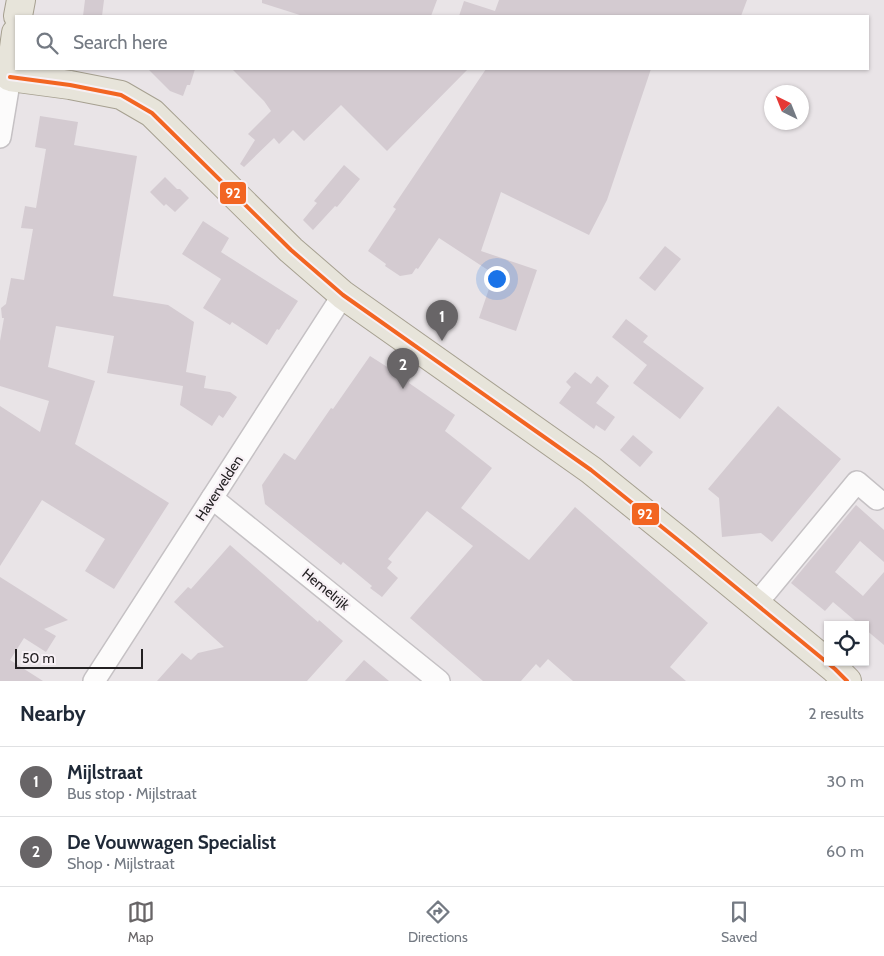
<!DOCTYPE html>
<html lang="en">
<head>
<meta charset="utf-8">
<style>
  body { margin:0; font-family:Cabin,sans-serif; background:#f6f6f7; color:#1f2937 }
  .controls { position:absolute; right:15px; bottom:15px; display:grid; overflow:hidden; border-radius:0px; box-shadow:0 1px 4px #0004 }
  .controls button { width:45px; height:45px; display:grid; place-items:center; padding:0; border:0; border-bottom:1px solid #e0e1e3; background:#fff; color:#1f2937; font:25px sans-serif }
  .compass { position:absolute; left:764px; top:85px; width:45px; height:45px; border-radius:50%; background:#fff; box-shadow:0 1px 4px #0004; rotate:317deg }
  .scale { position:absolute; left:15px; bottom:12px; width:128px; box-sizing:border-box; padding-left:5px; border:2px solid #232022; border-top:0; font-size:14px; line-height:18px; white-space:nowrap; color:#232022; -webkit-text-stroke:4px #f7f0f5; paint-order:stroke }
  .you { position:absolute; left:496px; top:278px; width:18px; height:18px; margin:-12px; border:4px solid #fff; border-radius:50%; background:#1a73e8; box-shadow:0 0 0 8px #1a73e833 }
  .badge { display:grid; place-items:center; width:32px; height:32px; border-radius:50%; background:#686567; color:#fff; font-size:16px; font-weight:700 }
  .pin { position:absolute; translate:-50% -41px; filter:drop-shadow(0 1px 2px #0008) }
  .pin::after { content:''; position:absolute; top:26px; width:18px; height:15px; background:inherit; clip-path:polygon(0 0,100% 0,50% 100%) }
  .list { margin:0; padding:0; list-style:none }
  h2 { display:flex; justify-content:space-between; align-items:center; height:65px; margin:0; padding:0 20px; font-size:21px }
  h2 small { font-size:16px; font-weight:400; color:#747a83 }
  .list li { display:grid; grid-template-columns:32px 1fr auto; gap:15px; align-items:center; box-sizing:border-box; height:70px; padding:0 20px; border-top:1px solid #e0e1e3 }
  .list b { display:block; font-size:19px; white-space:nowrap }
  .list p { margin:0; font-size:16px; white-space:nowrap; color:#747a83 }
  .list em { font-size:16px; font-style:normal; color:#747a83 }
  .icon { flex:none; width:28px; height:28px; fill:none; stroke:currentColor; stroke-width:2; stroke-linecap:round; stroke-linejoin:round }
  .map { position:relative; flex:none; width:884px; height:681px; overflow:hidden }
  .search { position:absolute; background:#fff; box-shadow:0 1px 4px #0004; left:15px; right:15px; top:15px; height:55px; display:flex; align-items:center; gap:12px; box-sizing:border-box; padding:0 18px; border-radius:0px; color:#747a83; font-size:19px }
  .sheet { height:205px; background:#fff }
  nav { display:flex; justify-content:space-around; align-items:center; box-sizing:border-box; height:70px; border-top:1px solid #e0e1e3; background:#fff; font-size:14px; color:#747a83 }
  nav a { display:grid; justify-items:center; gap:2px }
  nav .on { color:#686567 }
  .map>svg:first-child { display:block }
  .building { fill:#d4cbd1 }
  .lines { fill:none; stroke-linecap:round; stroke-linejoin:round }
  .minor-casing { stroke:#c5c1c4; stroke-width:24 }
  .major-casing { stroke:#a6a090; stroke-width:30 }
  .minor { stroke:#fcfbfb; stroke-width:21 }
  .major { stroke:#e7e4da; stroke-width:28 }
  .bus-1-casing { stroke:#f7f0f5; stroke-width:8 }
  .bus-1 { stroke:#f26522; stroke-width:4 }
  .labels { text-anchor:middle; stroke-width:4.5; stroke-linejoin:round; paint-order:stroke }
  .street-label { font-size:14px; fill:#232022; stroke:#f7f0f5 }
  .line-badge { stroke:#f7f0f5; stroke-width:2 }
  .badge-label { font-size:14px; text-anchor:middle; font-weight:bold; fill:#fff }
</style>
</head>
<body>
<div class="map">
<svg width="884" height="681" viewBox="0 0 884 681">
  <rect width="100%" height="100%" fill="#e9e4e7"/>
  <g class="building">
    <path d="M85 0H104L102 16H83Z"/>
    <path d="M262 0H437L431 16H303L262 3Z"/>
    <path d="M499 0H747L741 16H459L464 1 495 11Z"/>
    <path d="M148 69H195L190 85H187L183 96 170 91Z"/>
    <path d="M232 69H468L387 151 341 105 304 141 293 130 279 144 274 138 244 167 240 164 255 140 248 134 271 111 264 101Z"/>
    <path d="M486 69H651L607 200 589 235 501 192 481 251 537 270 516 331 479 318 494 274 439 238 418 269 416 268 412 274 400 276 385 266 386 264 368 251 396 209 393 207Z"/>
    <path d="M40 116 78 122 74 145 137 156 113 296 168 305 194 322 186 372 206 376 204 388 230 392 237 397 223 418 219 415 212 426 180 405 183 386 107 373 114 336 56 326 48 367 95 381 75 444 169 503 114 589 85 571 105 539 42 500 0 566V406L40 432 49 401 0 386V341L4 318H2L1 308 6 304 11 278 24 280 33 229 21 228 25 206 36 208 46 149 35 147Z"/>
    <path d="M344 165 360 179 337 207 335 206 313 230 303 220 317 203 314 201Z"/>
    <path d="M165 177 177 189H180L189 198 175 212 166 204 164 206 150 192Z"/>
    <path d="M203 221 229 238 221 252 298 301 279 330 277 329 267 345 232 322 230 325 203 308 221 279 182 254Z"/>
    <path d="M665 246 681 259 655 291 639 278Z"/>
    <path d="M626 319 648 336 643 342 704 388 680 419 633 383 647 365 612 337Z"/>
    <path d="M370 356 392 370 395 365 407 373 405 376 410 380 409 383 455 415 445 431 492 468 461 508 529 560 575 507 708 623 670 667 686 681H573L548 659 540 668 536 664 521 681H483L410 618 473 546 427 511 388 559 392 562 387 568 398 578 382 597 370 588 372 586 343 562 341 565 265 504 262 485 284 453 295 460 331 408 333 409Z"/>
    <path d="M575 372 591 384 597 376 609 386 596 403 615 417 605 431 596 425 594 429 559 403 571 387 566 382Z"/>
    <path d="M778 406 841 459 772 542 761 533 722 537 719 498 708 489Z"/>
    <path d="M633 435 653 452 640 467 620 450Z"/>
    <path d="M856 505 884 530V562L860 541 835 572 863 596 884 572V645L865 629V625H860L833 602 825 611 791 583Z"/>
    <path d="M230 545 318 622 319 620 343 641 307 681H157L182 653 191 660 198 653 224 647 174 602 188 587 191 589Z"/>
    <path d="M0 577 68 620 44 629 56 636 46 652 24 638 10 660 43 681H0Z"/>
    <path d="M364 660 389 681H345Z"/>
  </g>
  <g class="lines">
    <defs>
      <g id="minor">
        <path d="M0 137 10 77"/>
        <path d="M212 498 439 681"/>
        <path d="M756 604 857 482 877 499"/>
        <path d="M94 681 343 295"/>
      </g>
      <g id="major">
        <path d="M18 16 21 0"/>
        <path d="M16 33 10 77 70 85 121 95 152 113 291 250 343 295 591 470 683 544 835 669 847 681"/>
      </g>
    </defs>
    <use href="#minor" class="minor-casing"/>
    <use href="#major" class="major-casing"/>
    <use href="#minor" class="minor"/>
    <use href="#major" class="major"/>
    <defs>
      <path id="bus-1" d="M10 77 70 85 121 95 152 113 291 250 343 295 591 470 683 544 835 669 847 681"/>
    </defs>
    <use href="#bus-1" class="bus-1-casing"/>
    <use href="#bus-1" class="bus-1"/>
  </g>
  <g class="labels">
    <g class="street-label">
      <text transform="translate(219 488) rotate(-57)" y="5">Havervelden</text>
      <text transform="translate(326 589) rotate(39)" y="5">Hemelrijk</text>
    </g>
  </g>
  <g class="line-badge">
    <rect x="219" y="181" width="28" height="24" rx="5" fill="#f26522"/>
    <rect x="631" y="502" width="29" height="24" rx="5" fill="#f26522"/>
  </g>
  <g class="badge-label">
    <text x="233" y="198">92</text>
    <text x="645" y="519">92</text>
  </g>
</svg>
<div class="controls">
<button><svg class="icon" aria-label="locate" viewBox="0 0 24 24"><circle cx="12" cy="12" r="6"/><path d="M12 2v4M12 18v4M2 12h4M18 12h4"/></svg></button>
</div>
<svg class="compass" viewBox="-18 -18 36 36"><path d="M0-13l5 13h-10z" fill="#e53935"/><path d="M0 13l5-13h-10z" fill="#747a83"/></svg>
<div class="scale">50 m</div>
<div class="you"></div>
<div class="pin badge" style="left:442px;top:341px">1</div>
<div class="pin badge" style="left:403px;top:389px">2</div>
<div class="search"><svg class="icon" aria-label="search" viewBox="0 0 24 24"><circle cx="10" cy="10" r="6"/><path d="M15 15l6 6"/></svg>Search here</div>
</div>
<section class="sheet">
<h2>Nearby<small>2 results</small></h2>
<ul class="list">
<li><span class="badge">1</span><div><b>Mijlstraat</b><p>Bus stop · Mijlstraat</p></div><em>30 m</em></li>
<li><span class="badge">2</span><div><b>De Vouwwagen Specialist</b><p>Shop · Mijlstraat</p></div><em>60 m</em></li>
</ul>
</section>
<nav>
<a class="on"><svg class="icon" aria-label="map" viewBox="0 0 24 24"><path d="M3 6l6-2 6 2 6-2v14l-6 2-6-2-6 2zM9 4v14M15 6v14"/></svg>Map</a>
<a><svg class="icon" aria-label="directions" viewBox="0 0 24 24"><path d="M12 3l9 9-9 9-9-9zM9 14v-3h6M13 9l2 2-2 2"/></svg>Directions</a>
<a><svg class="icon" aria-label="saved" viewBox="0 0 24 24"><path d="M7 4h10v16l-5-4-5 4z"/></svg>Saved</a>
</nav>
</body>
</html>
